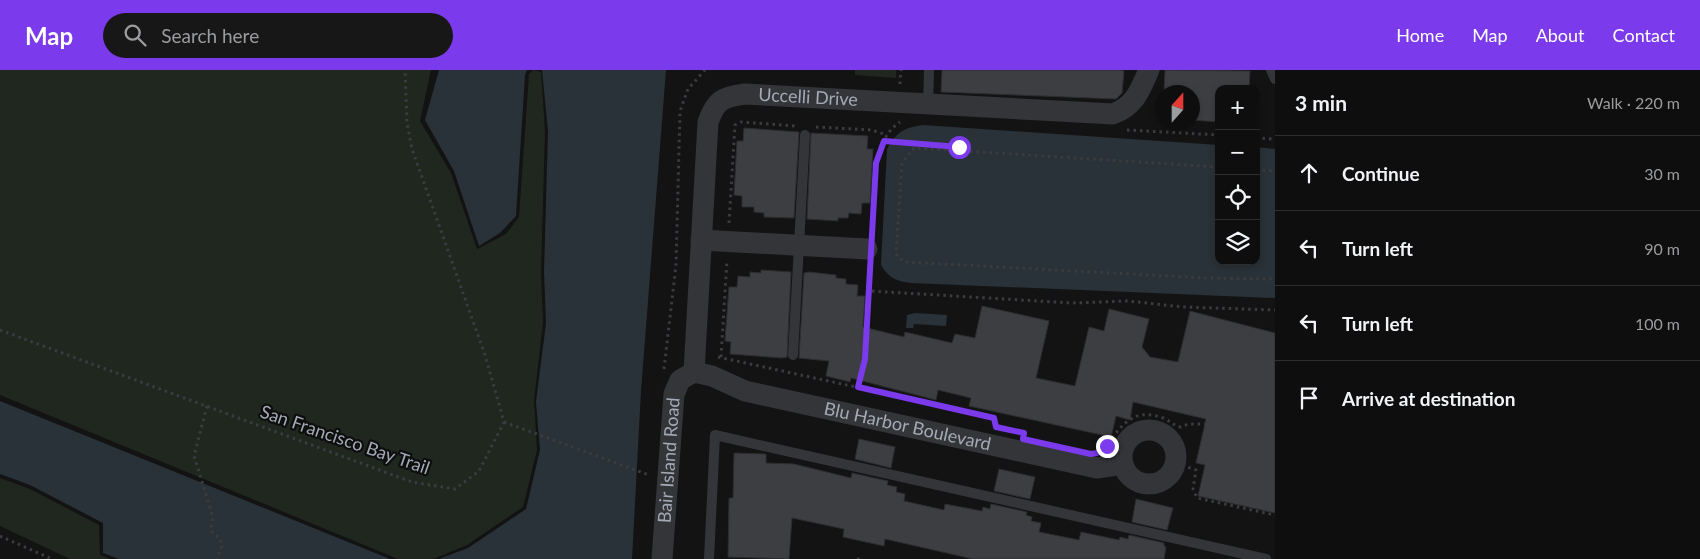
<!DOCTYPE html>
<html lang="en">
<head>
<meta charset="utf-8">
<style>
  body { margin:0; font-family:Lato,sans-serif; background:#171718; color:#f1f3f6 }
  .controls { position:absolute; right:15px; top:15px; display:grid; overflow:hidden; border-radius:10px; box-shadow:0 2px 8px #0003 }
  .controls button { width:45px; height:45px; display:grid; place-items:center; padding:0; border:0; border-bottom:1px solid #2e2e2f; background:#0e0e0f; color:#f1f3f6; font:25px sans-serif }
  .compass { position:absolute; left:1155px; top:15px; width:45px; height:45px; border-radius:50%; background:#0e0e0f; box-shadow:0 2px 8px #0003; rotate:21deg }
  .stop { position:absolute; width:15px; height:15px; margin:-11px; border:4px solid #7c3aed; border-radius:50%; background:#fff }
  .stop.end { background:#7c3aed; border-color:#fff; box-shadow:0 1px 5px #0008 }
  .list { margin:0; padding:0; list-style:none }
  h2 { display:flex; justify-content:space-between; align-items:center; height:65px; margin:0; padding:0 20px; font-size:21px }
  h2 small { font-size:16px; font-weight:400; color:#9b9c9e }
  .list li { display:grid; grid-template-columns:32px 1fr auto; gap:15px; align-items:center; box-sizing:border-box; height:75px; padding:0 20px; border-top:1px solid #2e2e2f }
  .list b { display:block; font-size:19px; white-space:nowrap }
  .list em { font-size:16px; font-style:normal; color:#9b9c9e }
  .icon { flex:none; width:28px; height:28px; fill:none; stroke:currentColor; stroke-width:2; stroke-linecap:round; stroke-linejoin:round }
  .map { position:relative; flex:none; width:1275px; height:489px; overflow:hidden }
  header { display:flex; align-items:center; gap:30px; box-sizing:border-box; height:70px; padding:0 25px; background:#7c3aed; color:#fff }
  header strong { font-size:24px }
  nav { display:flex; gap:28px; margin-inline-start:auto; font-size:18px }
  .search { width:350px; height:45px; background:#171718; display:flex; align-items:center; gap:12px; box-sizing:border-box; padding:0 18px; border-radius:28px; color:#9b9c9e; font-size:19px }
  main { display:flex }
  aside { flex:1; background:#0e0e0f }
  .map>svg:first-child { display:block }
  .green { fill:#1f271f }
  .water { fill:#293238 }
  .building { fill:#3d3e41; stroke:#2d2d30 }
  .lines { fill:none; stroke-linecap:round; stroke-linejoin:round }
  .path { stroke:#3a3c40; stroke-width:3; stroke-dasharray:2.5 4; stroke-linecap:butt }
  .lane { stroke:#343539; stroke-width:10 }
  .street { stroke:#343539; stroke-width:21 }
  .route { stroke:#7c3aed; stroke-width:6 }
  .labels { text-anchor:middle; stroke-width:4.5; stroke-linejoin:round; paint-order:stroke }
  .street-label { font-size:18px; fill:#a4aab5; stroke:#0e0e0f }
</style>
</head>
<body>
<header>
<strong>Map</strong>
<div class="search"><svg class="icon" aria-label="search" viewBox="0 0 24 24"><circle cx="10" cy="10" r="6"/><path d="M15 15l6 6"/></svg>Search here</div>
<nav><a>Home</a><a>Map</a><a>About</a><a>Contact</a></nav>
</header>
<main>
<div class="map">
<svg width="1275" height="489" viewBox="0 0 1275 489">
  <rect width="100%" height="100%" fill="#131314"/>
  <g class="green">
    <path d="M0 0H431L420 51 451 103 477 179 506 164 519 147 529 4 533 0 541 2 545 61 541 202 543 252 534 331 537 380 523 437 467 475 433 489H398L0 325Z"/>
    <path d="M855 0H896V8L855 5Z"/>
    <path d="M0 408 30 419 99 455 100 485 110 489H70L0 456Z"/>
  </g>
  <g class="water">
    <path d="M439 0H527L525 5 516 146 500 163 479 176 454 101 425 50Z"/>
    <path d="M542 0H666L641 321 632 489H439L468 478 526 439 540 380 536 332 546 253 544 202 548 61Z"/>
    <path d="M923 55 1219 75V191H1256V77L1275 79V228L911 213C896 211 889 208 881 195L887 79C898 61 903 58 923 55Z"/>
    <path d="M915 243 947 245 946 256 914 254 913 258H906L907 245Z"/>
    <path d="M0 331 390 489H119L103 483V453L30 415 0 404Z"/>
  </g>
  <g class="building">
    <path d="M942 0H1120L1124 1 1122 23 1116 29 941 22Z"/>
    <path d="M1165 0 1250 1 1249 19H1219V52L1192 50V22H1164Z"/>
    <path d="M744 58 799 62 794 148 764 147V143L754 142V137H742V126L734 125 737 71H743Z"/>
    <path d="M811 63 868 66 867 79H873L870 133H862L861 144 849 143 848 148H838V151L807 149Z"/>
    <path d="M761 200 791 202 787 287 782 288 730 284 731 272 725 271 729 217H737L738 206 750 207V202L761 203Z"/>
    <path d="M809 202 836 205V208L846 209V214L858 215 857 226H865L863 257 904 267 905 262 952 273 955 264 975 268 982 236 1049 251 1036 308 1075 316 1089 257 1104 261 1109 239 1149 249 1142 277 1150 287 1178 292 1190 241 1275 263V443L1198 426 1205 395 1196 393 1206 349 1133 332 1130 350 1116 346 1111 367 969 336 971 328 938 320 936 330 851 308 850 312 826 306 829 291 799 288 804 203Z"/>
    <path d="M859 369 895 377 891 398 855 389Z"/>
    <path d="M734 383 766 384V393L794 394 851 408 852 403 888 411 887 415 897 417 896 422 905 424 904 431 944 440 945 434 982 441 983 437 990 439 991 434 1027 442 1026 445 1032 447 1031 451 1041 453 1039 462 1079 470 1081 462 1119 470 1120 467 1128 469 1129 465 1164 473V476L1166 477 1164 489H973L885 469 884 476 843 467 844 459 792 448 789 489 728 487 729 428H733Z"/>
    <path d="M999 399 1035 407 1030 429 994 421Z"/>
    <path d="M1136 429 1173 438 1167 460 1132 452Z"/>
  </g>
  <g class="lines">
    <g class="path">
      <path d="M900 14 901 0"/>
      <path d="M816 57 872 60 887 65"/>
      <path d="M1127 60 1219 65"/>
      <path d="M1256 68 1275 69"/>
      <path d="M884 71 959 77V81"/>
      <path d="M1219 97 914 78 902 93 896 184 904 192 1206 208 1275 209"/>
      <path d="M1256 100 1275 101"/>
      <path d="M729 153 735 55 741 52 795 56"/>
      <path d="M873 163C875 129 867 74 900 52"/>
      <path d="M871 197 870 221 1072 233 1128 231 1183 237 1275 240"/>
      <path d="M0 260 412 412 455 419 479 401 504 352 485 285 412 79 407 53 405 0"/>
      <path d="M718 287 994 347 997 357"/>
      <path d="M721 287 727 190"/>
      <path d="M664 299 676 195 680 41 688 19 705 0"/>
      <path d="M858 317 865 289 870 221"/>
      <path d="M207 336 194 386 213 447 211 458 213 464 220 468 222 476 217 489"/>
      <path d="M504 352 649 405"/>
      <path d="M1104 378C1121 358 1131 336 1163 348 1170 351 1174 356 1181 357L1188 354H1205"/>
      <path d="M1176 393 1196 400 1193 419 1197 428 1275 445"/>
      <path d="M0 466 52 489"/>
      <path d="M857 489H860"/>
    </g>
    <g class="lane">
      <path d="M1271 0 1275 9"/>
      <path d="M928 35 929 0"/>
      <path d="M793 285 805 65"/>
      <path d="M709 489 715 365 1266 489"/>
    </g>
    <g class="street">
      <path d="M701 170 867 179"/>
      <path id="s1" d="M694 302 708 52C716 30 722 27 745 24L1113 44C1135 36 1140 20 1149 0"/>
      <path id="s2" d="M694 302 712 306 745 321 1097 398 1123 394"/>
      <circle cx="1149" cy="387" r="27"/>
      <path id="s3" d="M662 489 674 324 680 310 694 302"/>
    </g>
  </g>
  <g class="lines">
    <path class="route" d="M959 77 884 71 876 93 865 289 858 317 994 348 996 357 1024 363 1023 369 1091 384 1097 383 1107 376"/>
  </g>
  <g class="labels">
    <g class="street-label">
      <text dy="6" stroke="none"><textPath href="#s1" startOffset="364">Uccelli Drive</textPath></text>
      <text dy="6" stroke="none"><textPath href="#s2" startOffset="221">Blu Harbor Boulevard</textPath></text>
      <text transform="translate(345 370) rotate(19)" y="6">San Francisco Bay Trail</text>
      <text dy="6" stroke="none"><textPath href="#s3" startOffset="99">Bair Island Road</textPath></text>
    </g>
  </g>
</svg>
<div class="controls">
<button>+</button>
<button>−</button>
<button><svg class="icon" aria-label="locate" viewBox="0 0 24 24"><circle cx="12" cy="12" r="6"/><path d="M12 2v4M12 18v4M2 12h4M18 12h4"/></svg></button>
<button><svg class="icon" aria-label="layers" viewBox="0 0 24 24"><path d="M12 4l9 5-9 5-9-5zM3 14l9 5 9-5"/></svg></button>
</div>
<svg class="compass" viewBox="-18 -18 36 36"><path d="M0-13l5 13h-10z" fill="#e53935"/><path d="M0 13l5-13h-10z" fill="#9b9c9e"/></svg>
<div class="stop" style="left:959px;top:77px"></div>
<div class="stop end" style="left:1107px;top:376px"></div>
</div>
<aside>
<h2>3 min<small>Walk · 220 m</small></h2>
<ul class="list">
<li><svg class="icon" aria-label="ahead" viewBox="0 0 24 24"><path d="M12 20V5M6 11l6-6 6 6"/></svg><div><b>Continue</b></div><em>30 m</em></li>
<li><svg class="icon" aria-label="left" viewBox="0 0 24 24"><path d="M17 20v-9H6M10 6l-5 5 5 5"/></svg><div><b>Turn left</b></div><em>90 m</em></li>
<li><svg class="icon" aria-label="left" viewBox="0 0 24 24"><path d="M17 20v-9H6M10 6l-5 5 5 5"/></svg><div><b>Turn left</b></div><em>100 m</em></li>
<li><svg class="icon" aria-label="arrive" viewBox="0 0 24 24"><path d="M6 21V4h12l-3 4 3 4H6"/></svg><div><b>Arrive at destination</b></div></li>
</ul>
</aside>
</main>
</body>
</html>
